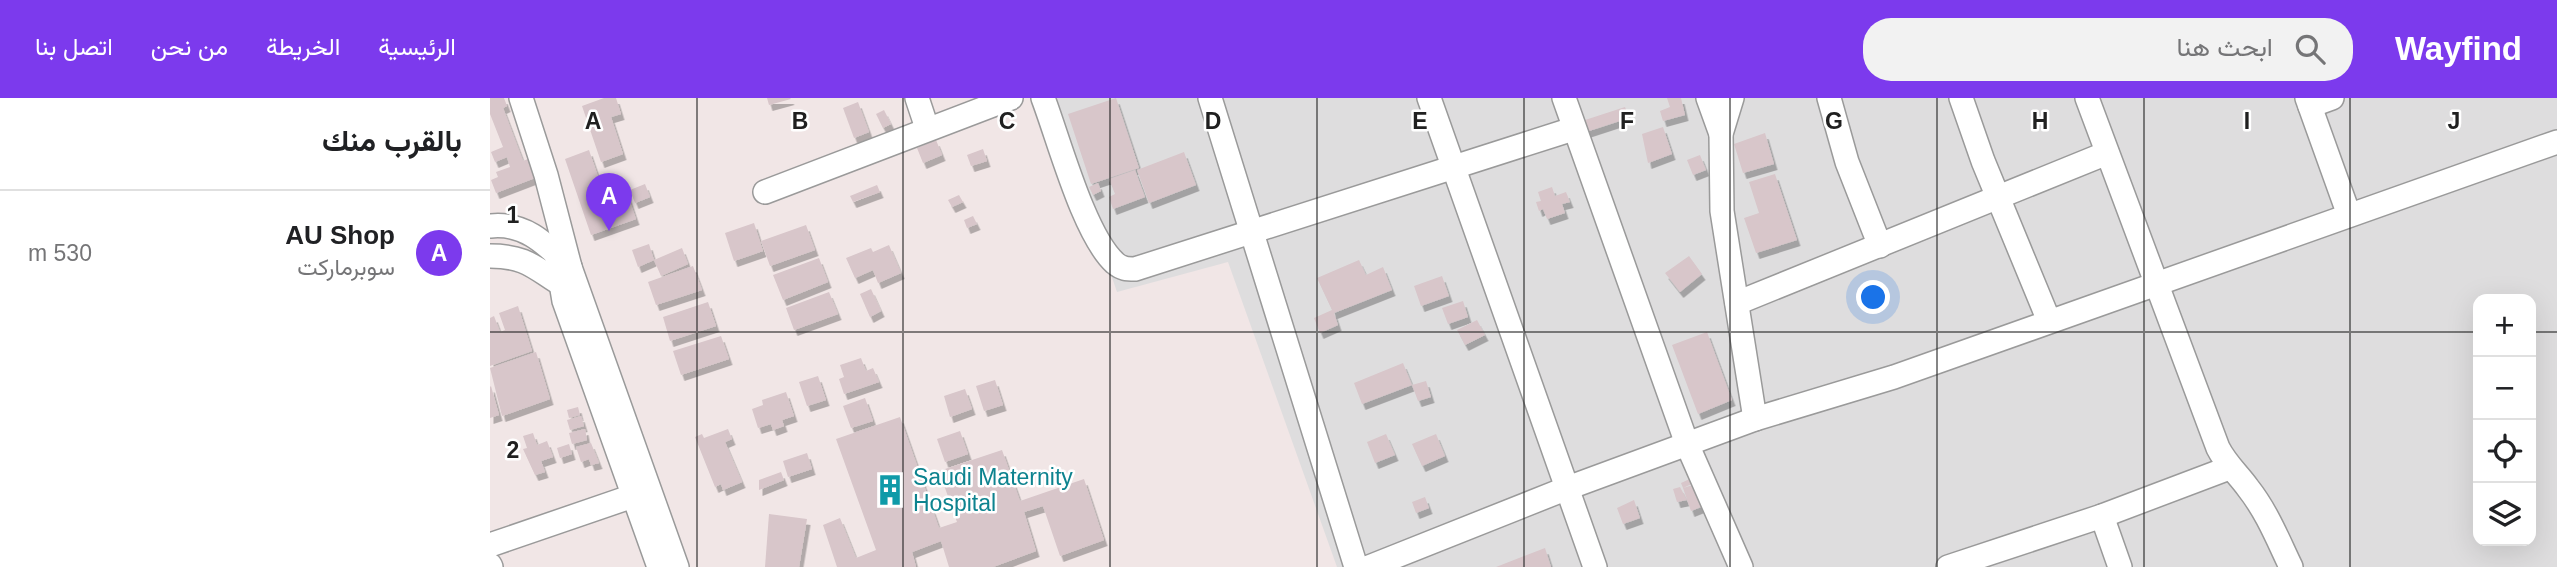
<!DOCTYPE html>
<html lang="ar">
<head>
<meta charset="utf-8">
<style>
  body { margin:0; font-family:Arial,Vazirmatn,sans-serif; background:#f2f2f2; color:#202124; direction:rtl }
  .controls { position:absolute; right:21px; bottom:21px; display:grid; overflow:hidden; border-radius:14px; box-shadow:0 7px 28px #0002 }
  .controls button { width:63px; height:63px; display:grid; place-items:center; padding:0; border:0; border-bottom:2px solid #e0e0e0; background:#fff; color:#202124; font:35px sans-serif }
  .you { position:absolute; left:1384px; top:200px; width:24px; height:24px; margin:-18px; border:5px solid #fff; border-radius:50%; background:#1a73e8; box-shadow:0 0 0 10px #1a73e833 }
  .badge { display:grid; place-items:center; width:46px; height:46px; border-radius:50%; background:#7c3aed; color:#fff; font-size:23px; font-weight:700 }
  .pin { position:absolute; translate:-50% -58px; filter:drop-shadow(0 2px 4px #0008) }
  .pin::after { content:''; position:absolute; top:37px; width:24px; height:21px; background:inherit; clip-path:polygon(0 0,100% 0,50% 100%) }
  .list { margin:0; padding:0; list-style:none }
  h2 { display:flex; justify-content:space-between; align-items:center; height:91px; margin:0; padding:0 28px; font-size:30px }
  h2 small { font-size:23px; font-weight:400; color:#757577 }
  .list li { display:grid; grid-template-columns:46px 1fr auto; gap:21px; align-items:center; box-sizing:border-box; height:126px; padding:0 28px; border-top:2px solid #e0e0e0 }
  .list b { display:block; font-size:26px; white-space:nowrap }
  .list p { margin:0; font-size:23px; white-space:nowrap; color:#757577 }
  .list em { font-size:23px; font-style:normal; color:#757577 }
  .icon { flex:none; width:38px; height:38px; fill:none; stroke:currentColor; stroke-width:2; stroke-linecap:round; stroke-linejoin:round }
  .map { position:relative; flex:none; width:2067px; height:469px; overflow:hidden; direction:ltr }
  header { display:flex; align-items:center; gap:42px; box-sizing:border-box; height:98px; padding:0 35px; background:#7c3aed; color:#fff }
  header strong { font-size:33px }
  nav { display:flex; gap:38px; margin-inline-start:auto; font-size:24px }
  .search { width:490px; height:63px; background:#f2f2f2; display:flex; align-items:center; gap:18px; box-sizing:border-box; padding:0 24px; border-radius:28px; color:#757577; font-size:26px }
  main { display:flex }
  aside { flex:1; background:#fff }
  .map>svg:first-child { display:block }
  .residential { fill:#deddde; fill-rule:evenodd }
  .building { fill:#d8c6ca; filter:url(#shadow) }
  .lines { fill:none; stroke-linecap:round; stroke-linejoin:round }
  .minor-casing { stroke:#9a9a9a; stroke-width:26 }
  .minor { stroke:#fff; stroke-width:23 }
  .grid { fill:none; stroke:#202020; stroke-width:2; stroke-opacity:0.55 }
  .labels { text-anchor:middle; stroke-width:5; stroke-linejoin:round; paint-order:stroke }
  .culture-label { font-size:23px; fill:#0d838f; stroke:#fff; text-anchor:start }
  .grid-label { font-size:23px; text-anchor:middle; font-weight:bold; fill:#202020; stroke:#fff; stroke-width:5; stroke-linejoin:round; paint-order:stroke }
</style>
</head>
<body>
<header>
<strong>Wayfind</strong>
<div class="search"><svg class="icon" aria-label="search" viewBox="0 0 24 24"><circle cx="10" cy="10" r="6"/><path d="M15 15l6 6"/></svg>ابحث هنا</div>
<nav><a>الرئيسية</a><a>الخريطة</a><a>من نحن</a><a>اتصل بنا</a></nav>
</header>
<main>
<div class="map">
<svg width="2067" height="469" viewBox="0 0 2067 469">
  <defs>
    <filter id="shadow"><feDropShadow dx="3.5" dy="6" stdDeviation="0" flood-color="#0004"/></filter>
  </defs>
  <rect width="100%" height="100%" fill="#f1e6e6"/>
  <path class="residential" d="M560 0H2067V469H847L738 164 627 194ZM1988 201H2041V443H1988Z"/>
  <g class="building">
    <path d="M0 0H14L17 8 13 10 33 63 38 61 45 80 6 95 1 82 8 79 6 74 20 69 17 59 5 64 1 54 13 49 0 16Z"/>
    <path d="M114 0H126L131 16 121 19 133 56 111 64 92 8Z"/>
    <path d="M277 0H300L301 1 279 7Z"/>
    <path d="M626 0 649 70 601 86 578 16Z"/>
    <path d="M1177 0H1191L1195 17 1173 23 1170 13 1180 9Z"/>
    <path d="M368 4 379 34 364 40 353 10Z"/>
    <path d="M1135 9 1139 20 1096 34 1092 23Z"/>
    <path d="M394 12 401 26 393 30 386 16Z"/>
    <path d="M1173 29 1182 56 1158 65 1152 36Z"/>
    <path d="M1275 35 1284 66 1253 75 1244 46Z"/>
    <path d="M446 42 452 57 433 65 427 50Z"/>
    <path d="M493 51 497 63 481 68 477 57Z"/>
    <path d="M99 52 116 102 137 95 146 121 101 137 75 61Z"/>
    <path d="M694 54 706 87 659 105 647 72Z"/>
    <path d="M1210 57 1216 72 1203 77 1197 62Z"/>
    <path d="M645 72 655 99 623 111 619 99 625 96 619 81Z"/>
    <path d="M1285 76 1307 142 1266 155 1254 120 1269 115 1259 84Z"/>
    <path d="M608 85 611 93 603 97 599 89Z"/>
    <path d="M155 86 160 99 145 105 140 92Z"/>
    <path d="M387 87 390 94 363 104 360 98Z"/>
    <path d="M1062 89 1065 98 1076 94 1080 104 1072 106 1075 115 1057 121 1053 111 1049 113 1046 104 1051 103 1048 94Z"/>
    <path d="M469 97 473 104 462 109 458 102Z"/>
    <path d="M483 118 487 126 477 130 474 122Z"/>
    <path d="M264 125 273 153 244 163 235 135Z"/>
    <path d="M316 127 325 152 280 168 271 143Z"/>
    <path d="M159 146 164 162 148 169 142 152Z"/>
    <path d="M399 147 411 175 388 185 383 172 365 180 356 160 381 150 383 154Z"/>
    <path d="M192 150 198 166 171 178 164 162Z"/>
    <path d="M1199 158 1212 176 1190 194 1175 175Z"/>
    <path d="M329 160 338 184 293 202 283 177Z"/>
    <path d="M869 162 876 177 893 169 902 192 844 215 848 227 830 235 824 220 842 212 827 180Z"/>
    <path d="M203 168 212 192 166 207 158 184Z"/>
    <path d="M952 178 959 198 931 208 924 188Z"/>
    <path d="M381 191 391 213 380 219 370 196Z"/>
    <path d="M339 194 348 216 304 232 296 210Z"/>
    <path d="M973 203 978 219 958 226 952 210Z"/>
    <path d="M218 204 226 228 180 243 173 219Z"/>
    <path d="M28 208 42 253 0 268V220L4 218 10 234 15 232 9 215Z"/>
    <path d="M987 222 995 237 975 247 967 232Z"/>
    <path d="M1217 234 1242 302 1208 316 1182 247Z"/>
    <path d="M231 238 239 261 191 277 183 253Z"/>
    <path d="M46 254 60 301 12 318 0 270Z"/>
    <path d="M371 260 376 273 383 270 389 284 354 296 349 281 354 279 350 267Z"/>
    <path d="M913 265 922 287 872 306 864 285Z"/>
    <path d="M328 278 336 302 317 308 309 284Z"/>
    <path d="M505 282 513 307 494 313 486 288Z"/>
    <path d="M936 283 941 299 928 303 922 287Z"/>
    <path d="M1 288 9 317 0 320V289Z"/>
    <path d="M475 291 482 311 460 319 454 298Z"/>
    <path d="M296 294 304 318 292 322 294 328 283 332 281 326 268 330 262 311 273 307 272 302Z"/>
    <path d="M375 300 383 323 361 330 353 308Z"/>
    <path d="M88 309 90 317 79 320 77 312Z"/>
    <path d="M91 318 94 328 80 332 77 322Z"/>
    <path d="M410 319 449 430 467 424 449 373 512 352 530 403 594 381 614 442 570 458 553 408 534 414 546 453 503 469H459L451 443 422 454 426 469H347L333 427 350 420 366 460 386 452 346 341Z"/>
    <path d="M95 331 97 342 82 346 79 335Z"/>
    <path d="M238 331 242 341 235 344 252 384 233 392 231 386 225 389 205 339 212 336 214 340Z"/>
    <path d="M470 333 478 356 455 364 447 341Z"/>
    <path d="M43 335 47 347 57 343 63 359 51 363 55 374 45 377 33 351 37 350 33 338Z"/>
    <path d="M896 336 905 357 885 365 877 344Z"/>
    <path d="M946 336 955 358 932 368 922 346Z"/>
    <path d="M101 345 109 365 101 367 99 361 91 364 86 349Z"/>
    <path d="M79 346 82 356 70 360 67 350Z"/>
    <path d="M317 355 322 371 298 379 293 363Z"/>
    <path d="M291 374 294 382 269 392V382Z"/>
    <path d="M1204 379 1206 384 1193 390 1203 387 1211 409 1201 413 1193 390 1191 385Z"/>
    <path d="M1190 389 1197 402 1187 404 1183 391Z"/>
    <path d="M935 399 939 410 926 415 922 404Z"/>
    <path d="M1144 402 1150 420 1133 426 1127 410Z"/>
    <path d="M279 416 317 421 309 469H275Z"/>
    <path d="M1055 450 1061 469H1006Z"/>
  </g>
  <g class="lines">
    <defs>
      <g id="minor">
        <path d="M31 0 56 77 80 169 187 469"/>
        <path d="M427 0 437 30"/>
        <path d="M553 0C569 42 594 137 625 165 632 171 637 171 645 171L1083 31"/>
        <path d="M720 0 866 469"/>
        <path d="M939 0 1105 469"/>
        <path d="M1074 0 1197 346 1251 469"/>
        <path d="M1218 0 1231 36"/>
        <path d="M1242 0 1231 36 1232 113 1265 321"/>
        <path d="M1339 0 1357 64 1390 148"/>
        <path d="M1471 0 1493 63 1559 223"/>
        <path d="M1597 0 1728 350C1736 366 1748 376 1758 390 1777 414 1788 442 1801 469"/>
        <path d="M1817 0 1859 117"/>
        <path d="M1820 8 1842 0"/>
        <path d="M275 94 521 0"/>
        <path d="M0 128C35 124 56 146 80 169"/>
        <path d="M0 158C39 158 46 172 76 189"/>
        <path d="M67 161 74 203 169 469"/>
        <path d="M1247 205 1617 55"/>
        <path d="M1612 418 1630 469"/>
        <path d="M0 447 143 398"/>
        <path d="M0 467 1 469"/>
        <path d="M879 469 1075 391 1265 321 1404 279 2067 44"/>
        <path d="M1458 469 1612 418 1739 370"/>
      </g>
    </defs>
    <use href="#minor" class="minor-casing"/>
    <use href="#minor" class="minor"/>
  </g>
  <path class="grid" d="M207 0V469M413 0V469M620 0V469M827 0V469M1034 0V469M1240 0V469M1447 0V469M1654 0V469M1860 0V469M0 234H1988M2041 234H2067"/>
  <defs>
    <symbol id="building-bare" viewBox="-9 -9 18 18"><path d="M-4-6H4V6H1V3H-1V6H-4ZM-2.5-4.3h1.7v1.8h-1.7ZM.8-4.3h1.7v1.8H.8ZM-2.5-1h1.7V.8h-1.7ZM.8-1h1.7V.8H.8Z" fill="#0f9aa8" stroke="#fff" stroke-width="2.5" paint-order="stroke"/></symbol>
  </defs>
  <g fill-rule="evenodd">
    <use href="#building-bare" x="378" y="370" width="44" height="44"/>
  </g>
  <g class="labels">
    <g class="culture-label">
      <text x="423" y="387">Saudi Maternity<tspan x="423" dy="26">Hospital</tspan></text>
    </g>
  </g>
  <g class="grid-label">
    <text x="103" y="31">A</text>
    <text x="310" y="31">B</text>
    <text x="517" y="31">C</text>
    <text x="723" y="31">D</text>
    <text x="930" y="31">E</text>
    <text x="1137" y="31">F</text>
    <text x="1344" y="31">G</text>
    <text x="1550" y="31">H</text>
    <text x="1757" y="31">I</text>
    <text x="1964" y="31">J</text>
    <text x="23" y="125">1</text>
    <text x="23" y="360">2</text>
  </g>
</svg>
<div class="controls">
<button>+</button>
<button>−</button>
<button><svg class="icon" aria-label="locate" viewBox="0 0 24 24"><circle cx="12" cy="12" r="6"/><path d="M12 2v4M12 18v4M2 12h4M18 12h4"/></svg></button>
<button><svg class="icon" aria-label="layers" viewBox="0 0 24 24"><path d="M12 4l9 5-9 5-9-5zM3 14l9 5 9-5"/></svg></button>
</div>
<div class="you"></div>
<div class="pin badge" style="left:119px;top:133px">A</div>
</div>
<aside>
<h2>بالقرب منك<small></small></h2>
<ul class="list">
<li><span class="badge">A</span><div><b>AU Shop</b><p>سوبرماركت</p></div><em>530 m</em></li>
</ul>
</aside>
</main>
</body>
</html>
